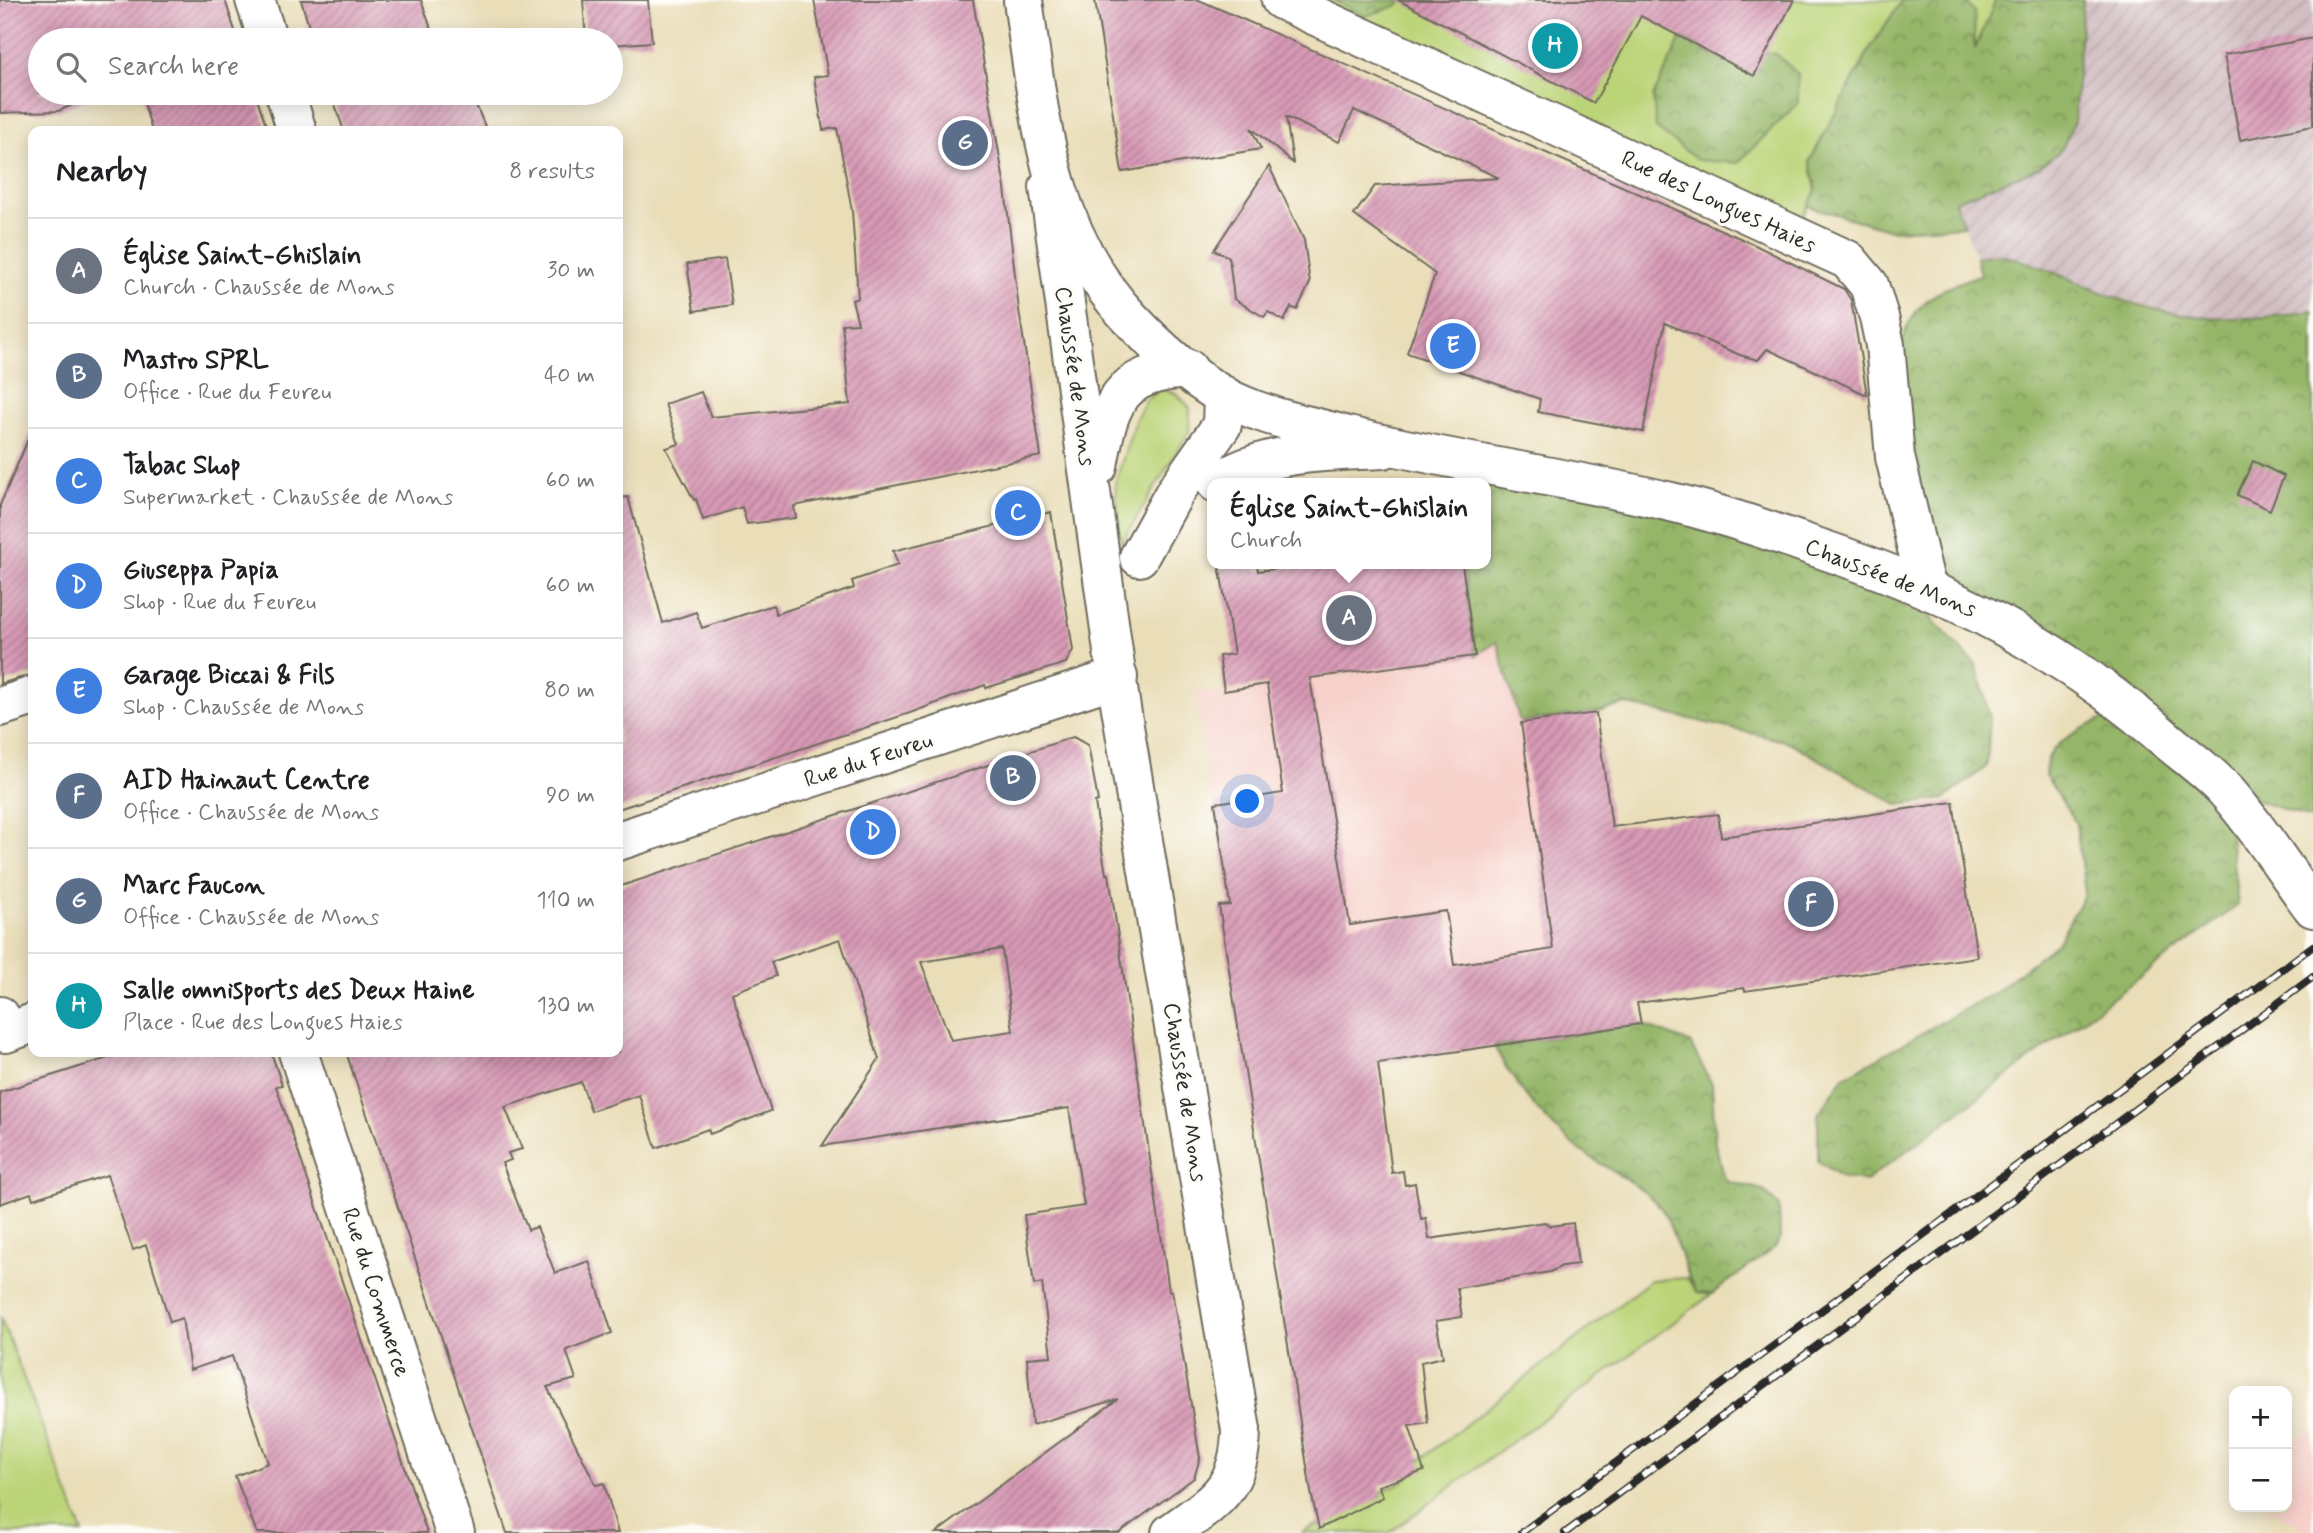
<!DOCTYPE html>
<html lang="en">
<head>
<meta charset="utf-8">
<style>
  body { margin:0; font-family:Mynerve,sans-serif; background:#f6f6f6; color:#202124 }
  .controls { position:absolute; right:21px; bottom:21px; display:grid; overflow:hidden; border-radius:14px; box-shadow:0 4px 18px #0003 }
  .controls button { width:63px; height:63px; display:grid; place-items:center; padding:0; border:0; border-bottom:2px solid #e0e0e0; background:#fff; color:#202124; font:35px sans-serif }
  .you { position:absolute; left:1248px; top:802px; width:24px; height:24px; margin:-18px; border:5px solid #fff; border-radius:50%; background:#1a73e8; box-shadow:0 0 0 10px #1a73e833 }
  .badge { display:grid; place-items:center; width:46px; height:46px; border-radius:50%; background:#d1495b; color:#fff; font-size:23px; font-weight:700 }
  .pin { position:absolute; translate:-50% -50%; border:4px solid #fff; box-shadow:0 2px 7px #0006 }
  .popup { position:absolute; left:1207px; top:478px; width:284px; height:91px; box-sizing:border-box; display:grid; place-content:center; border-radius:14px; background:#fff; filter:drop-shadow(0 2px 5px #0005); font-size:23px; white-space:nowrap; color:#757577 }
  .popup b { font-size:26px; color:#202124 }
  .popup::after { content:''; position:absolute; left:50%; top:100%; margin-left:-14px; border:14px solid transparent; border-top-color:#fff }
  .list { margin:0; padding:0; list-style:none }
  h2 { display:flex; justify-content:space-between; align-items:center; height:91px; margin:0; padding:0 28px; font-size:30px }
  h2 small { font-size:23px; font-weight:400; color:#757577 }
  .list li { display:grid; grid-template-columns:46px 1fr auto; gap:21px; align-items:center; box-sizing:border-box; height:105px; padding:0 28px; border-top:2px solid #e0e0e0 }
  .list b { display:block; font-size:26px; white-space:nowrap }
  .list p { margin:0; font-size:23px; white-space:nowrap; color:#757577 }
  .list em { font-size:23px; font-style:normal; color:#757577 }
  .icon { flex:none; width:38px; height:38px; fill:none; stroke:currentColor; stroke-width:2; stroke-linecap:round; stroke-linejoin:round }
  .map { position:relative; flex:none; width:2313px; height:1533px; overflow:hidden }
  .search { position:absolute; background:#fff; box-shadow:0 4px 18px #0003; left:28px; top:28px; width:595px; height:77px; display:flex; align-items:center; gap:18px; box-sizing:border-box; padding:0 24px; border-radius:38px; color:#757577; font-size:26px }
  .panel { position:absolute; background:#fff; box-shadow:0 4px 18px #0003; left:28px; top:126px; width:595px; height:931px; border-radius:14px }
  .map>svg:first-child { display:block }
  .built { fill:#f7d0ca }
  .industrial { fill:url(#industrial-furrows) }
  .grass { fill:#bcd478; stroke:#748052; stroke-width:2 }
  .forest { fill:url(#forest-crowns); stroke:#60704a; stroke-width:2 }
  .building { fill:url(#building-hatch); fill-rule:evenodd }
  .lines { fill:none; stroke-linecap:round; stroke-linejoin:round }
  .street-casing { stroke:#6e6a5d; stroke-width:42 }
  .primary-casing { stroke:#6e6a5d; stroke-width:42 }
  .street { stroke:#fff; stroke-width:38 }
  .primary { stroke:#fff; stroke-width:38 }
  .rail-casing { stroke:#2b2b2b; stroke-width:8 }
  .rail { stroke:#fdfcf7; stroke-width:5; stroke-dasharray:16; stroke-linecap:butt }
  .labels { text-anchor:middle; stroke-width:6; stroke-linejoin:round; paint-order:stroke }
  .street-label { font-size:23px; fill:#2b2b2b; stroke:#fdfcf7 }
</style>
</head>
<body>
<div class="map">
<svg width="2313" height="1533" viewBox="0 0 2313 1533">
  <defs>
    <pattern id="industrial-furrows" width="10" height="10" patternUnits="userSpaceOnUse" patternTransform="scale(1.75)"><rect width="10" height="10" fill="#d2bec2"/><path d="M-1 1l2-2M0 10L10 0M9 11l2-2" fill="none" stroke="#b4a3a7"/></pattern>
    <pattern id="forest-crowns" width="20" height="18" patternUnits="userSpaceOnUse" patternTransform="scale(1.75)"><rect width="20" height="18" fill="#95b668"/><path d="M2 6a3 3 0 1 1 6 0M12 15a3 3 0 1 1 6 0" fill="none" stroke="#7a9456"/></pattern>
    <pattern id="building-hatch" width="6" height="6" patternUnits="userSpaceOnUse" patternTransform="scale(1.75)"><rect width="6" height="6" fill="#d899b5"/><path d="M-1 1l2-2M0 6l6-6M5 7l2-2" fill="none" stroke="#af7d93"/></pattern>
  </defs>
  <rect width="100%" height="100%" fill="#fdfcf7"/>
  <filter id="ink" filterUnits="userSpaceOnUse"><feTurbulence type="fractalNoise" baseFrequency=".0143" numOctaves="2"/><feDisplacementMap in="SourceGraphic" scale="14" xChannelSelector="R" yChannelSelector="G"/><feConvolveMatrix kernelMatrix="1 2 1 2 8 2 1 2 1" color-interpolation-filters="sRGB"/></filter>
  <filter id="wash" filterUnits="userSpaceOnUse"><feTurbulence type="fractalNoise" baseFrequency=".00686" numOctaves="4" result="noise"/><feDisplacementMap in="SourceGraphic" scale="28" xChannelSelector="R" yChannelSelector="G"/><feGaussianBlur stdDeviation="1.57" result="paint"/><feColorMatrix in="noise" values="0 0 0 0 0 0 0 0 0 0 0 0 0 0 0 0 0 1.4 0 .05"/><feComposite in="paint" operator="in"/></filter>
  <g filter="url(#wash)">
    <rect width="100%" height="100%" fill="#eadeb9"/>
    <g class="built">
      <path d="M1497 642 1520 722 1595 713 1640 1024 1245 1079 1237 1016 1230 904 1194 692H1224L1475 656Z"/>
      <path d="M2313 1430V1533H2310L2266 1507H2287V1445Z"/>
    </g>
    <path class="industrial" d="M2083 0H2313V311L2239 319 2193 318 2106 294 2023 259 1998 254 1976 257 1955 201 2038 168Z"/>
    <g class="grass">
      <path d="M1283 0H1902L1871 47 1810 161 1816 190 1793 236Z"/>
      <path d="M1965 0H1996L1975 51 1974 12Z"/>
      <path d="M1161 389 1177 394 1190 408 1189 432 1121 543 1115 483 1136 419 1146 400Z"/>
      <path d="M1687 1278 1697 1293 1712 1294 1389 1533H1301L1407 1479 1412 1467 1428 1454 1651 1280Z"/>
      <path d="M0 1316 83 1533H0Z"/>
    </g>
    <g class="forest">
      <path d="M1332 0H1402L1399 5 1366 16Z"/>
      <path d="M1902 0H1965L1974 12 1975 49 1996 0H2083L2074 122 2062 149 2038 168 1955 201 1964 226 1891 230 1808 206 1816 190 1810 161 1871 47Z"/>
      <path d="M1681 38 1745 71 1756 51 1776 54 1798 74V103L1738 163 1697 160 1656 128 1653 97Z"/>
      <path d="M1998 254C2035 262 2068 279 2103 293 2171 320 2242 324 2313 311V819L2225 790 2238 905 1866 1181 1843 1178 1818 1161V1114L1844 1077 1995 992 2058 942 2085 893 2076 823 2045 775C2046 770 2046 762 2048 758 2058 734 2107 718 2129 708L1926 586 1901 345C1912 301 1940 288 1980 275L1976 257Z"/>
      <path d="M1459 459 1843 556 1926 613 1976 665 1990 717 1987 766 1944 799 1898 805 1789 742 1625 704 1595 713 1520 722 1497 642 1475 656 1463 564H1486V483H1460Z"/>
      <path d="M1640 1024 1690 1043 1712 1084 1715 1144 1726 1181 1763 1190 1779 1206 1780 1238 1775 1247 1712 1294 1697 1293C1682 1270 1672 1219 1658 1205 1633 1178 1598 1166 1571 1143 1539 1115 1513 1083 1494 1046Z"/>
    </g>
    <g id="blocks">
      <g class="building">
        <path d="M0 0H225L238 40H40V93H102L58 111 0 113Z"/>
        <path d="M301 0H421L435 40H313Z"/>
        <path d="M583 0H648L652 42 611 45V40H586Z"/>
        <path d="M814 0H973L1005 188 1019 310 1041 456 794 506 796 518 747 524 742 507 703 520 696 499 694 500 666 448 679 444 665 404 701 392 711 417 850 404 842 324 858 323 852 300 858 298 852 211 837 128 823 130 814 77 828 75Z"/>
        <path d="M1095 0H1199L1751 243 1844 289 1851 300 1867 395 1767 349 1758 360 1740 355 1665 323 1643 432 1538 412 1540 399 1407 353 1435 274 1354 215 1375 186 1499 178 1354 110 1339 142 1286 117 1293 163 1251 128 1261 149 1122 172Z"/>
        <path d="M1398 0H1794L1754 76 1641 16 1594 103Z"/>
        <path d="M2313 38V126L2240 140 2224 55Z"/>
        <path d="M141 93H255L268 131H152Z"/>
        <path d="M331 93H471L487 131H344Z"/>
        <path d="M1269 166 1304 240 1310 283 1297 310 1291 307 1284 321 1268 312 1264 317 1234 299 1229 257 1214 250Z"/>
        <path d="M725 259 732 305 694 311 687 264Z"/>
        <path d="M33 428V674L0 684V505Z"/>
        <path d="M2253 461 2284 476 2270 510 2237 495Z"/>
        <path d="M628 497 663 623 696 612 702 628 773 605 776 614 854 588 852 581 898 565 893 551 1051 512 1073 650 1066 663 986 688 985 685 910 713 618 809V498Z"/>
        <path d="M1219 564H1257L1258 571 1312 564H1462L1475 656 1310 678 1350 925 1446 911 1454 965 1553 949 1521 723 1596 713 1612 827 1718 814 1721 837 1953 802 1977 957 1745 991 1744 988 1637 1003 1641 1024 1378 1063 1392 1173 1403 1171 1405 1185 1415 1183 1421 1219 1426 1218 1429 1239 1545 1222 1550 1226 1573 1223 1578 1264 1562 1266 1550 1272 1457 1288 1462 1317 1436 1321 1443 1357 1421 1362 1428 1423 1409 1426 1424 1471 1378 1486 1383 1497 1319 1529 1311 1492 1219 906 1230 905 1215 803 1283 793 1267 684 1224 691 1219 656 1234 654Z"/>
        <path d="M1073 737 1088 745 1098 801 1095 802 1100 838 1106 874H1109L1169 1291H1172L1200 1458 1194 1478 1119 1533H936L1118 1399 1032 1425 1027 1358 1051 1356 1042 1283 1034 1285 1024 1215 1084 1206 1069 1108 822 1146 879 1059 840 939 771 962 776 976 732 993 771 1111 710 1134 708 1129 656 1148 639 1095 591 1111 581 1082 505 1107 522 1149 508 1153 511 1160 502 1163 528 1230 537 1227 555 1273 589 1261 612 1333 566 1350 576 1379 547 1387 596 1485 604 1483 618 1533H507L346 1052H618V887ZM1002 949 1013 1031 951 1040 921 962Z"/>
        <path d="M127 1052H271L282 1085 276 1086 427 1533H257L235 1476 268 1463 232 1356 190 1370 182 1318 170 1322 146 1245 133 1250 107 1175 33 1199 31 1193 0 1204V1092Z"/>
      </g>
    </g>
  </g>
  <g filter="url(#ink)">
    <use href="#blocks" fill-opacity="0" stroke="#6e6a5d" stroke-width="2"/>
    <g class="lines">
      <defs>
        <g id="street">
          <path d="M255 0 268 40"/>
          <path d="M1281 0 1848 260 1869 285 1879 317 1885 345 1895 457 1926 586"/>
          <path d="M285 93 297 131"/>
          <path d="M1049 187 1120 702 1241 1430C1240 1489 1215 1501 1171 1533"/>
          <path d="M1098 466C1109 403 1118 373 1188 369"/>
          <path d="M1216 483C1266 450 1326 452 1383 449"/>
          <path d="M1139 557 1175 492 1222 425 1223 395"/>
          <path d="M0 707 33 696"/>
          <path d="M618 841 1118 677"/>
          <path d="M0 1016 6 1033 33 1023"/>
          <path d="M298 1052 455 1533"/>
        </g>
        <path id="primary" d="M1023 0C1039 112 1048 232 1130 318 1156 346 1190 376 1222 395 1259 416 1304 424 1344 435 1452 462 1563 476 1671 502 1718 513 1765 529 1810 545 1950 592 2055 643 2168 741 2187 757 2209 772 2226 791 2258 827 2284 869 2313 908"/>
      </defs>
      <use href="#street" class="street-casing"/>
      <use href="#primary" class="primary-casing"/>
      <use href="#street" class="street"/>
      <use href="#primary" class="primary"/>
      <defs>
        <g id="rail">
          <path d="M1521 1533 2313 946"/>
          <path d="M1565 1533 2313 977"/>
        </g>
      </defs>
      <use href="#rail" class="rail-casing"/>
      <use href="#rail" class="rail"/>
    </g>
  </g>
  <g class="labels">
    <g class="street-label">
      <text transform="translate(1719 201) rotate(25)" y="8">Rue des Longues Haies</text>
      <text transform="translate(1076 376) rotate(82)" y="8">Chaussée de Mons</text>
      <text transform="translate(1891 577) rotate(21)" y="8">Chaussée de Mons</text>
      <text transform="translate(868 759) rotate(-18)" y="8">Rue du Feureu</text>
      <text transform="translate(1186 1092) rotate(81)" y="8">Chaussée de Mons</text>
      <text transform="translate(377 1292) rotate(72)" y="8">Rue du Commerce</text>
    </g>
  </g>
</svg>
<div class="controls">
<button>+</button>
<button>−</button>
</div>
<div class="you"></div>
<div class="pin badge" style="left:1349px;top:618px;background:#6b7280">A</div>
<div class="popup"><b>Église Saint-Ghislain</b>Church</div>
<div class="pin badge" style="left:1013px;top:778px;background:#5c6f8a">B</div>
<div class="pin badge" style="left:1018px;top:513px;background:#3f7fe0">C</div>
<div class="pin badge" style="left:873px;top:832px;background:#3f7fe0">D</div>
<div class="pin badge" style="left:1453px;top:346px;background:#3f7fe0">E</div>
<div class="pin badge" style="left:1811px;top:904px;background:#5c6f8a">F</div>
<div class="pin badge" style="left:965px;top:143px;background:#5c6f8a">G</div>
<div class="pin badge" style="left:1555px;top:46px;background:#0f9aa8">H</div>
<div class="search"><svg class="icon" aria-label="search" viewBox="0 0 24 24"><circle cx="10" cy="10" r="6"/><path d="M15 15l6 6"/></svg>Search here</div>
<section class="panel">
<h2>Nearby<small>8 results</small></h2>
<ul class="list">
<li><span class="badge" style="background:#6b7280">A</span><div><b>Église Saint-Ghislain</b><p>Church · Chaussée de Mons</p></div><em>30 m</em></li>
<li><span class="badge" style="background:#5c6f8a">B</span><div><b>Mastro SPRL</b><p>Office · Rue du Feureu</p></div><em>40 m</em></li>
<li><span class="badge" style="background:#3f7fe0">C</span><div><b>Tabac Shop</b><p>Supermarket · Chaussée de Mons</p></div><em>60 m</em></li>
<li><span class="badge" style="background:#3f7fe0">D</span><div><b>Giuseppa Papia</b><p>Shop · Rue du Feureu</p></div><em>60 m</em></li>
<li><span class="badge" style="background:#3f7fe0">E</span><div><b>Garage Biccai &amp; Fils</b><p>Shop · Chaussée de Mons</p></div><em>80 m</em></li>
<li><span class="badge" style="background:#5c6f8a">F</span><div><b>AID Hainaut Centre</b><p>Office · Chaussée de Mons</p></div><em>90 m</em></li>
<li><span class="badge" style="background:#5c6f8a">G</span><div><b>Marc Faucon</b><p>Office · Chaussée de Mons</p></div><em>110 m</em></li>
<li><span class="badge" style="background:#0f9aa8">H</span><div><b>Salle omnisports des Deux Haine</b><p>Place · Rue des Longues Haies</p></div><em>130 m</em></li>
</ul>
</section>
</div>
</body>
</html>
